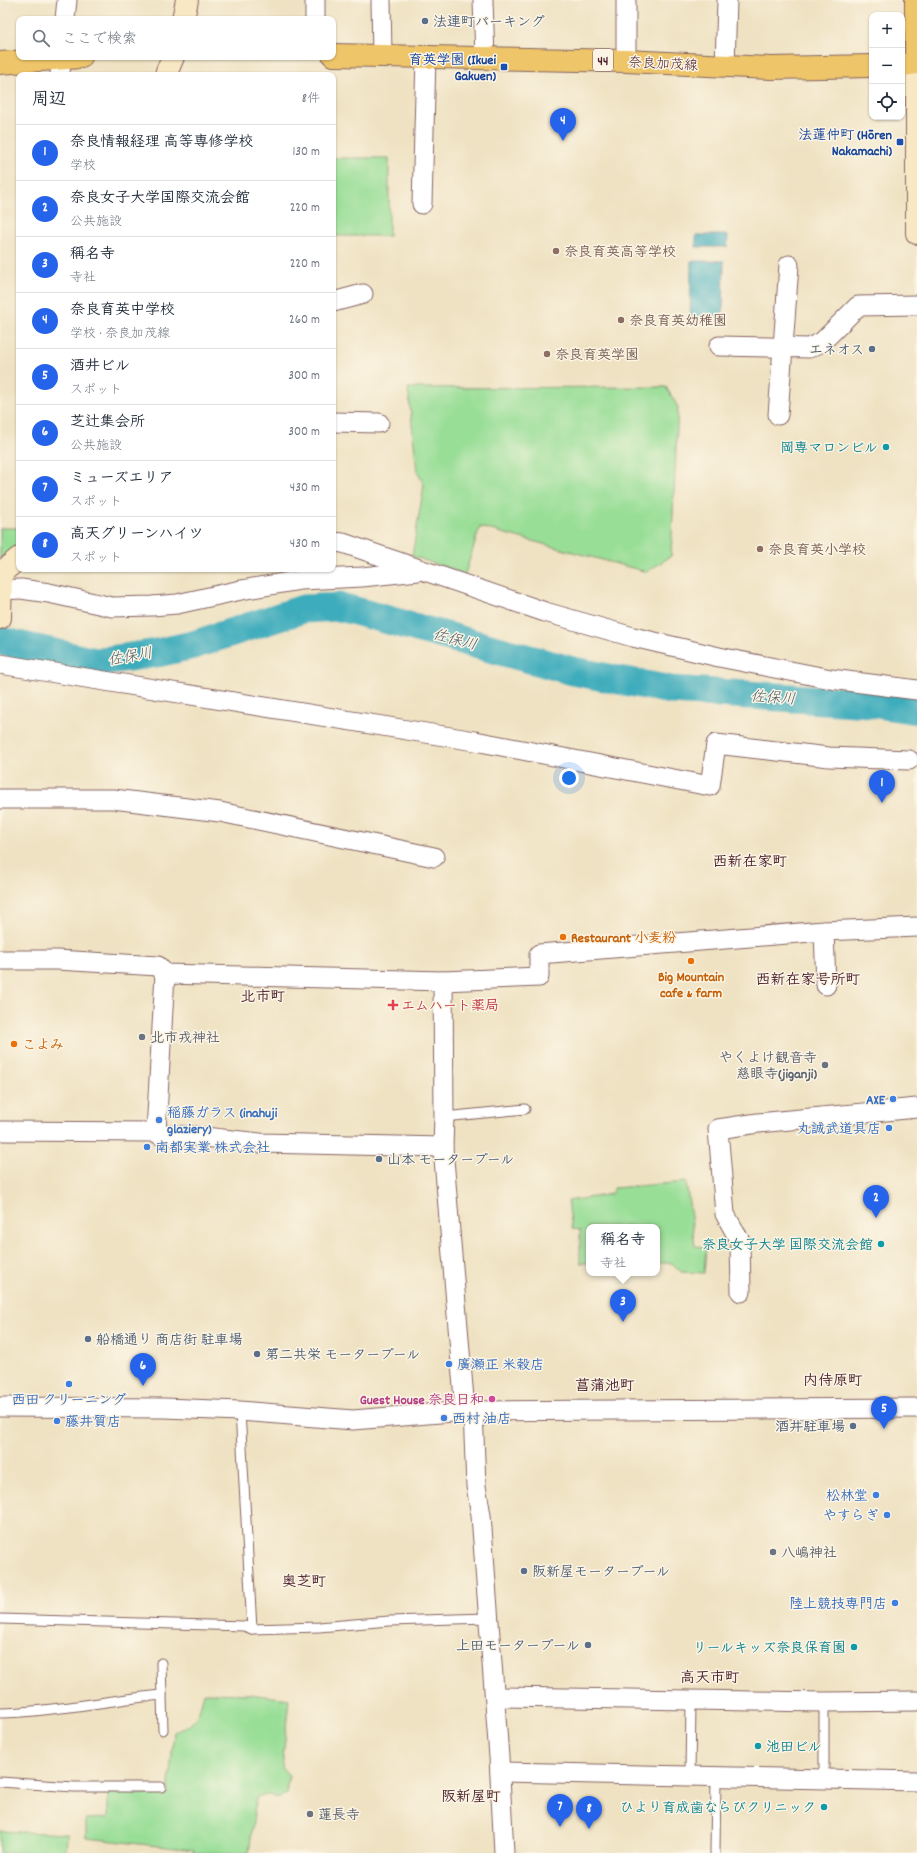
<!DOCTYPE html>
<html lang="ja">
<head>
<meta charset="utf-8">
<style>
  body { margin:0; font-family:Dekko,"Klee One",sans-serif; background:#f2f2f3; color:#1f2937 }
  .controls { position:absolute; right:12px; top:12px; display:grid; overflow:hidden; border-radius:8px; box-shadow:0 1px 3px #0004 }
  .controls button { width:36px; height:36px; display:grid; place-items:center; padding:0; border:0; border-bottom:1px solid #e0e1e3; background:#fff; color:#1f2937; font:20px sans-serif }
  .you { position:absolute; left:569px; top:778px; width:14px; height:14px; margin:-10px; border:3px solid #fff; border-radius:50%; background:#1a73e8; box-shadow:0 0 0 6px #1a73e833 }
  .badge { display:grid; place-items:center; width:26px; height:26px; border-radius:50%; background:#2563eb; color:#fff; font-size:13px; font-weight:700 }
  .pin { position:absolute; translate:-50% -33px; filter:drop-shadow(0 1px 2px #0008) }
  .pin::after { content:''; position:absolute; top:21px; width:14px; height:12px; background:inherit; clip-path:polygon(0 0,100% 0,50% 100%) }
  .popup { position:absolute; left:586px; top:1224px; width:74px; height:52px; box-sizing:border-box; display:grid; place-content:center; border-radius:8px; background:#fff; filter:drop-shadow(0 1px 3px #0005); font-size:13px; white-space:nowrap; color:#747a83 }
  .popup b { font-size:15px; color:#1f2937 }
  .popup::after { content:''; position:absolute; left:50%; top:100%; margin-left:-8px; border:8px solid transparent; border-top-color:#fff }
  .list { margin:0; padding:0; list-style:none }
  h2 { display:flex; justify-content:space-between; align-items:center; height:52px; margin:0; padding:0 16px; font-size:17px }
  h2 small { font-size:13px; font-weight:400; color:#747a83 }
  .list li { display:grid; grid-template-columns:26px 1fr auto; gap:12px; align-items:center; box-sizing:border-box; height:56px; padding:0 16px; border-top:1px solid #e0e1e3 }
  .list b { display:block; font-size:15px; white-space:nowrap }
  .list p { margin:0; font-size:13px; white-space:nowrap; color:#747a83 }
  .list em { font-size:13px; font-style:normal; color:#747a83 }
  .icon { flex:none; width:22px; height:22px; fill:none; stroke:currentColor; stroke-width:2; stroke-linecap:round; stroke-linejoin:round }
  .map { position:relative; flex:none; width:917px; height:1853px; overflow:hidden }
  .search { position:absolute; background:#fff; box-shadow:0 1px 3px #0004; left:16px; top:16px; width:320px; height:44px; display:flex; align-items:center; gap:10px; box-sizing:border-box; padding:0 14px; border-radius:8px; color:#747a83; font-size:15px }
  .panel { position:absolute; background:#fff; box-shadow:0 1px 3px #0004; left:16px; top:72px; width:320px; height:500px; border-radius:8px }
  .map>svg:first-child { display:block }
  .green { fill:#99de97; stroke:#727e61 }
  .water { fill:#3eacbc; stroke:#446674 }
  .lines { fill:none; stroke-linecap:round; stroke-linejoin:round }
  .river { stroke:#3eacbc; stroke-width:29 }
  .lane-casing { stroke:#846360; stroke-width:11 }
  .street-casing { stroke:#846360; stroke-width:21 }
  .secondary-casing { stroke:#846360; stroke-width:24 }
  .primary-casing { stroke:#846360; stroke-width:24 }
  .lane { stroke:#fff; stroke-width:9 }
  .street { stroke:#fff; stroke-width:19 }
  .secondary { stroke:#f8e8c3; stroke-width:22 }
  .primary { stroke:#eec569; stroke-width:22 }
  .service-dot { fill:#5c6f8a; stroke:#fcf5e5; stroke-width:1.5 }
  .transit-dot { fill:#1a4fb4; stroke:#fcf5e5; stroke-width:1.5 }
  .education-dot { fill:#8d6e63; stroke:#fcf5e5; stroke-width:1.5 }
  .culture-dot { fill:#0f9aa8; stroke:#fcf5e5; stroke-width:1.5 }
  .food-dot { fill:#e8710a; stroke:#fcf5e5; stroke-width:1.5 }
  .health-dot { fill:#e0444e; stroke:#fcf5e5; stroke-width:1.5 }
  .worship-dot { fill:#6b7280; stroke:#fcf5e5; stroke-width:1.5 }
  .shop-dot { fill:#3f7fe0; stroke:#fcf5e5; stroke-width:1.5 }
  .hotel-dot { fill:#d1479c; stroke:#fcf5e5; stroke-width:1.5 }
  .labels { text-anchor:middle; stroke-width:3; stroke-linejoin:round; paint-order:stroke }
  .shield { fill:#fcf5e5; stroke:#7f5f63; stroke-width:1 }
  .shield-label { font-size:13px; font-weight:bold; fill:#4a1f2b }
  .service-label { font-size:14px; font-weight:bold; fill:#4e5e75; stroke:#fcf5e5; text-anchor:start }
  .transit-label { font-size:14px; font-weight:bold; fill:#164399; stroke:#fcf5e5; text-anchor:end }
  .street-label { font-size:14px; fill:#4a1f2b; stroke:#fcf5e5 }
  .education-label { font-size:14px; font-weight:bold; fill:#785e54; stroke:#fcf5e5; text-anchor:start }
  .culture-label { font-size:14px; font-weight:bold; fill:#0d838f; stroke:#fcf5e5; text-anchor:end }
  .food-label { font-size:14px; font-weight:bold; fill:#c56008; stroke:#fcf5e5; text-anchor:start }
  .health-label { font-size:14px; font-weight:bold; fill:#be3a42; stroke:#fcf5e5; text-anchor:start }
  .worship-label { font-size:14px; font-weight:bold; fill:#5b616d; stroke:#fcf5e5; text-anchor:start }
  .shop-label { font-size:14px; font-weight:bold; fill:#366cbe; stroke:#fcf5e5; text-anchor:end }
  .hotel-label { font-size:14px; font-weight:bold; fill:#b23c85; stroke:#fcf5e5; text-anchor:end }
  .water-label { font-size:15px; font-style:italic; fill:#455765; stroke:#fcf5e5 }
  .neighbourhood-label { font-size:15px; font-weight:bold; fill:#4a1f2b; stroke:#fcf5e5 }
</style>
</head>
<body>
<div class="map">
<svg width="917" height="1853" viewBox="0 0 917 1853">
  <rect width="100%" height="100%" fill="#fcf5e5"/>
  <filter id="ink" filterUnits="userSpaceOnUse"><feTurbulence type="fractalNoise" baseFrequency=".025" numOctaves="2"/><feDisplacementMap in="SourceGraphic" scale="8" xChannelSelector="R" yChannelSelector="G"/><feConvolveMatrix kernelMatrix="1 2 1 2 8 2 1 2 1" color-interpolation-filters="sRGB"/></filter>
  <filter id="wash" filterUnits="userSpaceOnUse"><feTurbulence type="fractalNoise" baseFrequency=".012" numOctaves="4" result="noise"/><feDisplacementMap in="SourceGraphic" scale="16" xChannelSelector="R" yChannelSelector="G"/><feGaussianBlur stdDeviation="0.9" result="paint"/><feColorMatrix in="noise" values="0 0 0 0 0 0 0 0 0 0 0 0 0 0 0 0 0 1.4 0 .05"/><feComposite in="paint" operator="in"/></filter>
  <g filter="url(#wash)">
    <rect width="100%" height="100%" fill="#efe2c2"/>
    <g class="green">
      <rect x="333" y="158" width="56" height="78"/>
      <path d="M666 387 678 407 671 556 647 572 480 527 465 574 412 556 424 485 417 471 408 388Z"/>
      <path d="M0 528H19V550L11 558H0Z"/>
      <path d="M686 1182 695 1246 706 1247 704 1273 681 1272 672 1263H657V1227H589V1263H580V1230L572 1229 568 1201 611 1194 614 1188Z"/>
      <path d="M204 1693 249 1694 289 1699 282 1769 289 1775 286 1794 277 1798 269 1794 256 1798 249 1853H193L194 1850 86 1838V1819L108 1818V1793L168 1794 174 1732C197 1723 198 1716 204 1693Z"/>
      <path d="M0 1831 67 1834 66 1853H0Z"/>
    </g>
    <g class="water">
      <path d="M696 235H728L727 247H696Z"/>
      <path d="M691 261H724L723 320 690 319Z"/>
    </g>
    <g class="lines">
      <path class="river" d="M0 641 95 662 157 653 193 645 303 609 341 607 573 671 671 690 870 703 917 710"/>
    </g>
  </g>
  <g filter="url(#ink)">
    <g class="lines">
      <defs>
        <g id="lane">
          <path d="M444 1117 525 1109"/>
          <path d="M240 1411 252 1629"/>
          <path d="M0 1619 244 1626 252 1629 319 1627 389 1621 488 1618"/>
          <path d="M161 1663 163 1730"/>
          <path d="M824 1702V1778"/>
          <path d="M0 1713C54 1712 108 1700 162 1695"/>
          <path d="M690 1776 691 1701"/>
          <path d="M0 1782 74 1787H161"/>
          <path d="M715 1853 716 1776"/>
        </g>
        <g id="street">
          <path d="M315 0V19"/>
          <path d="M381 0 382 56"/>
          <path d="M483 0 485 58"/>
          <path d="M626 0V61"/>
          <path d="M65 19 67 0"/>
          <path d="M725 66 727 0"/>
          <path d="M60 75 61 57"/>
          <path d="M422 204 426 57"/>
          <path d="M333 302 363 294"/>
          <path d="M719 346 809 348 822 342 858 306 917 305"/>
          <path d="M778 415 789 265"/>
          <path d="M333 422 379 423"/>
          <path d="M333 542 343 543 545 612 633 637 719 657 831 679 917 690"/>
          <path d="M0 590 21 589 49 593 112 607 152 606 177 604 241 590 301 580 362 577 418 571"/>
          <path d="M0 664 475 741 710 786 716 744 829 757 909 760"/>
          <path d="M0 799H113L220 812 434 857"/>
          <path d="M824 931 826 985"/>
          <path d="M0 960H57L158 966 165 974 443 981"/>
          <path d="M0 1131 156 1132 160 1135 195 1136 260 1143 443 1147"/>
          <path d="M156 1132 165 974"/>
          <path d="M741 1292 740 1241 725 1214 718 1129 758 1123 917 1108"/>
          <path d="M0 1407 164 1408 240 1411 353 1420 465 1411 917 1408"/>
          <path d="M465 1411 443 1147 444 1117 443 981 539 977V954L824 931 917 927"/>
          <path d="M473 1411 476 1486 481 1515 499 1757 504 1853"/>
          <path d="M495 1697 824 1702 917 1701"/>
          <path d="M500 1772 917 1781"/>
        </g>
        <g id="secondary">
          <path d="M183 19 187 0"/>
          <path d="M917 63V233"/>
          <path d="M166 75 167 71 173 57"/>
          <path d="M0 618 1 573 19 558"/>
        </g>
        <g id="primary">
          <path d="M333 55 626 61 771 68 872 66"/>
          <path d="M0 63 81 57"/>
          <path d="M902 65 916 63V0"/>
        </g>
      </defs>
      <use href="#lane" class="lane-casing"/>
      <use href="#street" class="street-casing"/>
      <use href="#secondary" class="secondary-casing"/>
      <use href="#primary" class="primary-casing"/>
      <use href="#lane" class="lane"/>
      <use href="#street" class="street"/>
      <use href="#secondary" class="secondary"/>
      <use href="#primary" class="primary"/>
    </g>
  </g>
  <g class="service-dot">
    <circle cx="425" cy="21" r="4"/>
    <circle cx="872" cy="349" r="4"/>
    <circle cx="379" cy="1159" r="4"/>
    <circle cx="88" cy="1339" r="4"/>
    <circle cx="257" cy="1354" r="4"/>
    <circle cx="853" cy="1426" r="4"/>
    <circle cx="524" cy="1571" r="4"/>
    <circle cx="588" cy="1645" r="4"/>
  </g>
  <g class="transit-dot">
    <rect x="500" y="63" width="8" height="8" rx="2"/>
    <rect x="896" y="138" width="8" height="8" rx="2"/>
  </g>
  <g class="education-dot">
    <circle cx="556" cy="251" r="4"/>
    <circle cx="621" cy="320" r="4"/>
    <circle cx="547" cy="354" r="4"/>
    <circle cx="760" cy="549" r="4"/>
  </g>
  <g class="culture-dot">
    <circle cx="886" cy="447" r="4"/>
    <circle cx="881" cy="1244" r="4"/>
    <circle cx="854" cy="1647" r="4"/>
    <circle cx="758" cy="1746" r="4"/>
    <circle cx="824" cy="1807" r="4"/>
  </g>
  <g class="food-dot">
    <circle cx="563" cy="937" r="4"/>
    <circle cx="691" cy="961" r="4"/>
    <circle cx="14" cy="1044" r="4"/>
  </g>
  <path class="health-dot" d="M391 999h4v4h4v4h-4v4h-4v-4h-4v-4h4z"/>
  <g class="worship-dot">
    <circle cx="142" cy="1037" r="4"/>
    <circle cx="825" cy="1065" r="4"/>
    <circle cx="773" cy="1552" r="4"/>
    <circle cx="310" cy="1814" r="4"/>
  </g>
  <g class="shop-dot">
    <circle cx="893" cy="1099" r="4"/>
    <circle cx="159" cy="1120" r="4"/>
    <circle cx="889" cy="1128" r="4"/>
    <circle cx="147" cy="1147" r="4"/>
    <circle cx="449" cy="1364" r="4"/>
    <circle cx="69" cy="1384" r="4"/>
    <circle cx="444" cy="1418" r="4"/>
    <circle cx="57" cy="1421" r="4"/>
    <circle cx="876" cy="1495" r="4"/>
    <circle cx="887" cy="1515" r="4"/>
    <circle cx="895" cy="1603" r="4"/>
  </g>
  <circle class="hotel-dot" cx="492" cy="1399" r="4"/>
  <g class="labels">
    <rect class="shield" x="593" y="49" width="20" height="22" rx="3"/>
    <g class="shield-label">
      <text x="603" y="65">44</text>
    </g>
    <g class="service-label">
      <text x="433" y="26">法連町パーキング</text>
      <text x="864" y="354" text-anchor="end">エネオス</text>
      <text x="387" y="1164">山本 モータープール</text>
      <text x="96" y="1344">船橋通り 商店街 駐車場</text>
      <text x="265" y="1359">第二共栄 モータープール</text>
      <text x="845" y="1431" text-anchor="end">酒井駐車場</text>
      <text x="532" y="1576">阪新屋モータープール</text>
      <text x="580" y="1650" text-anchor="end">上田モータープール</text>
    </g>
    <g class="transit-label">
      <text x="496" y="64">育英学園 (Ikuei<tspan x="496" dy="16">Gakuen)</tspan></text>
      <text x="892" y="139">法蓮仲町 (Hōren<tspan x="892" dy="16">Nakamachi)</tspan></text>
    </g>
    <g class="street-label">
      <text transform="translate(663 63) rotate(3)" y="5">奈良加茂線</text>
    </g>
    <g class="education-label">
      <text x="564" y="256">奈良育英高等学校</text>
      <text x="629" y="325">奈良育英幼稚園</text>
      <text x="555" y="359">奈良育英学園</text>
      <text x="768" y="554">奈良育英小学校</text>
    </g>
    <g class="culture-label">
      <text x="878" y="452">岡専マロンビル</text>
      <text x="873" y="1249">奈良女子大学 国際交流会館</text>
      <text x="846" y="1652">リールキッズ奈良保育園</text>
      <text x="766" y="1751" text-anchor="start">池田ビル</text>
      <text x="816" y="1812">ひより育成歯ならびクリニック</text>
    </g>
    <g class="food-label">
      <text x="571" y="942">Restaurant 小麦粉</text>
      <text x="691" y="981" text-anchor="middle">Big Mountain<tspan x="691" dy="16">cafe &amp; farm</tspan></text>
      <text x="22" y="1049">こよみ</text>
    </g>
    <g class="health-label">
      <text x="401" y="1010">エムハート薬局</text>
    </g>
    <g class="worship-label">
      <text x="150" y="1042">北市戎神社</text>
      <text x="817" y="1062" text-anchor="end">やくよけ観音寺<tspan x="817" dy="16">慈眼寺(jiganji)</tspan></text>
      <text x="781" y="1557">八嶋神社</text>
      <text x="318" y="1819">蓮長寺</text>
    </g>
    <g class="shop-label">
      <text x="885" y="1104">AXE</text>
      <text x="167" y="1117" text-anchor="start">稲藤ガラス (inahuji<tspan x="167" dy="16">glaziery)</tspan></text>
      <text x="881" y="1133">丸誠武道具店</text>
      <text x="155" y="1152" text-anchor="start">南都実業 株式会社</text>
      <text x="457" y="1369" text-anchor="start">廣瀬正 米穀店</text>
      <text x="69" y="1404" text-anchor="middle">西田 クリーニング</text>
      <text x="452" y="1423" text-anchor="start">西村 油店</text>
      <text x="65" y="1426" text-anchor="start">藤井質店</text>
      <text x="868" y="1500">松林堂</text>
      <text x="879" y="1520">やすらぎ</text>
      <text x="887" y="1608">陸上競技専門店</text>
    </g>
    <g class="hotel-label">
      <text x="484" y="1404">Guest House 奈良日和</text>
    </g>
    <g class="water-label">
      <text transform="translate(455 639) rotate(15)" y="5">佐保川</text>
      <text transform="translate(130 656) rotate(-10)" y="5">佐保川</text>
      <text transform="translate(773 697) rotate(4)" y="5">佐保川</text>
    </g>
    <g class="neighbourhood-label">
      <text x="750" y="866">西新在家町</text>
      <text x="808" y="984">西新在家号所町</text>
      <text x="263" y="1001">北市町</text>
      <text x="833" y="1385">内侍原町</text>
      <text x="605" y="1390">菖蒲池町</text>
      <text x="304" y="1586">奥芝町</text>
      <text x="710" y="1682">高天市町</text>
      <text x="471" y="1801">阪新屋町</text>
    </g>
  </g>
</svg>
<div class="controls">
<button>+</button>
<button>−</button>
<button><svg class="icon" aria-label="locate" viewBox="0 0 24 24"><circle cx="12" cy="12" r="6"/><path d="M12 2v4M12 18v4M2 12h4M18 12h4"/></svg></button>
</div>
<div class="you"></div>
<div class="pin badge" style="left:882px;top:803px">1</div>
<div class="pin badge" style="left:876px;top:1218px">2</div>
<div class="pin badge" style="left:623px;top:1322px">3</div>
<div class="popup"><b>稱名寺</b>寺社</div>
<div class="pin badge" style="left:563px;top:141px">4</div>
<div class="pin badge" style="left:884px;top:1429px">5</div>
<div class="pin badge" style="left:143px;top:1386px">6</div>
<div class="pin badge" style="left:560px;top:1827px">7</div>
<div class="pin badge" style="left:589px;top:1829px">8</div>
<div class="search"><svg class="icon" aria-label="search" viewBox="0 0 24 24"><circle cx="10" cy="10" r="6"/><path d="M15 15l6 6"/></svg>ここで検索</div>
<section class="panel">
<h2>周辺<small>8件</small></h2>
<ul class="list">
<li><span class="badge">1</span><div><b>奈良情報経理 高等専修学校</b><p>学校</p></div><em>130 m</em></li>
<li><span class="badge">2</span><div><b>奈良女子大学国際交流会館</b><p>公共施設</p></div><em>220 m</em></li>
<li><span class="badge">3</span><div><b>稱名寺</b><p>寺社</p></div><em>220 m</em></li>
<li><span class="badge">4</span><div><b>奈良育英中学校</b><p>学校 · 奈良加茂線</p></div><em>260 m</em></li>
<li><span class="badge">5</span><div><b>酒井ビル</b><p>スポット</p></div><em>300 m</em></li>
<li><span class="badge">6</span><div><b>芝辻集会所</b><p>公共施設</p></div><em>300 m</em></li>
<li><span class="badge">7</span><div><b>ミューズエリア</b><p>スポット</p></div><em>430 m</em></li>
<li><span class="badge">8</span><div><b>高天グリーンハイツ</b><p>スポット</p></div><em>430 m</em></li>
</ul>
</section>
</div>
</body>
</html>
